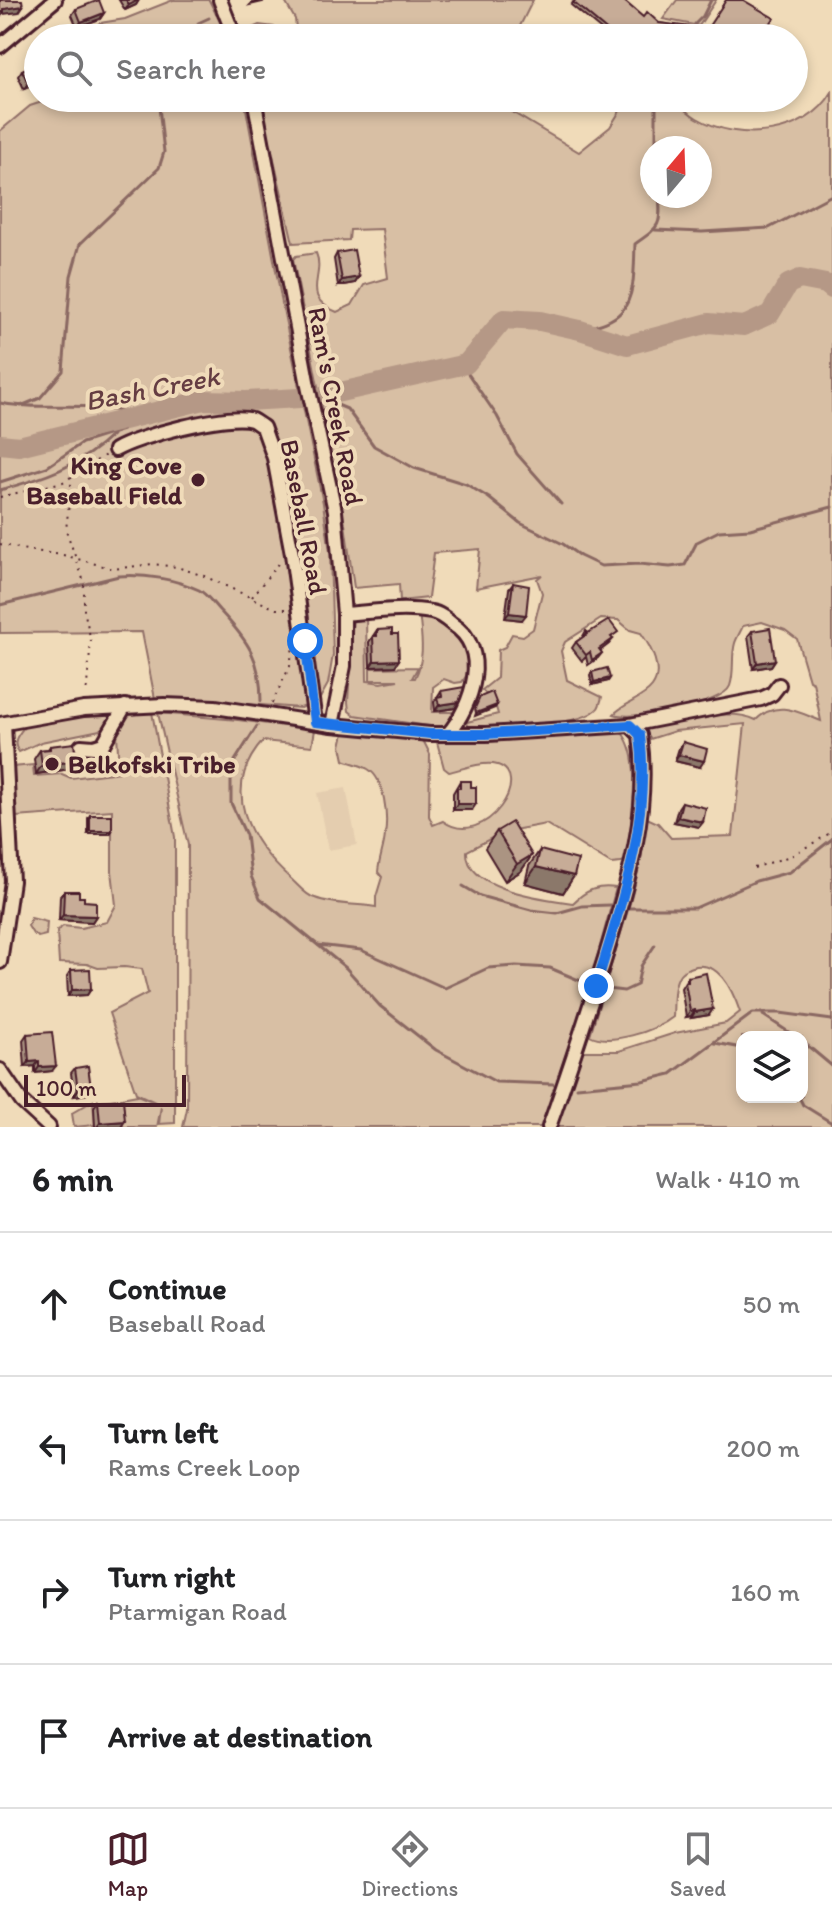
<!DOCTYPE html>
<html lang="en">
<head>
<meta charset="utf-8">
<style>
  body { margin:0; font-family:Itim,sans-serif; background:#f2f2f2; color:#202124 }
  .controls { position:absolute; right:24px; bottom:24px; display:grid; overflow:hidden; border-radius:16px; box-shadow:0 4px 12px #0003 }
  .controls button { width:72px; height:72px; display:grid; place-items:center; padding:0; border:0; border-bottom:2px solid #e0e0e0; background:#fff; color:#202124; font:40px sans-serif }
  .compass { position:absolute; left:640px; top:136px; width:72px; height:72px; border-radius:50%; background:#fff; box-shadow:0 4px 12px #0003; rotate:19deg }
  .scale { position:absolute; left:24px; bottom:20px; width:162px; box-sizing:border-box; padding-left:8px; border:4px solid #4a1f2b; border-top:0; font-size:22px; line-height:28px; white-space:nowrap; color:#4a1f2b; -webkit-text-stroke:6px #f0dbb9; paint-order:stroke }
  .stop { position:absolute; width:24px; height:24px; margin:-18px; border:6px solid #1a73e8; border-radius:50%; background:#fff }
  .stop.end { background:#1a73e8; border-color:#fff; box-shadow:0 2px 8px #0008 }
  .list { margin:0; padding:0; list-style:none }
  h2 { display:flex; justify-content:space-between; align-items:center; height:104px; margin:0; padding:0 32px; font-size:34px }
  h2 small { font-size:26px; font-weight:400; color:#757577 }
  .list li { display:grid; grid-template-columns:52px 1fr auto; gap:24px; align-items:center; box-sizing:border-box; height:144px; padding:0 32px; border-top:2px solid #e0e0e0 }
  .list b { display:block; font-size:30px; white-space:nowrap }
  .list p { margin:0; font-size:26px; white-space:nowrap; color:#757577 }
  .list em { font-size:26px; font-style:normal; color:#757577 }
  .icon { flex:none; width:44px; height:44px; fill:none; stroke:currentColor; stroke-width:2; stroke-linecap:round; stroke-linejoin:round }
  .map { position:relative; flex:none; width:832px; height:1127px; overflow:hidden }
  .search { position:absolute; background:#fff; box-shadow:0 4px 12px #0003; left:24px; right:24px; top:24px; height:88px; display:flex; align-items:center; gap:20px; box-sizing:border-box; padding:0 28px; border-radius:44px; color:#757577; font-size:30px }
  .sheet { height:680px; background:#fff }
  nav { display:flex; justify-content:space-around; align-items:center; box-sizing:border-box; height:112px; border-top:2px solid #e0e0e0; background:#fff; font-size:22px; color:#757577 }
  nav a { display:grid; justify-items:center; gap:4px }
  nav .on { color:#4a1f2b }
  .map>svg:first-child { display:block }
  .built { fill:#e4cdaf }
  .green { fill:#d8bfa4; stroke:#916f68; stroke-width:2; fill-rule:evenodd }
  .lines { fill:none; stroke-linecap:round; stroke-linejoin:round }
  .stream { stroke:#8a6862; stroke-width:3 }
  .river { stroke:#b59886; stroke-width:20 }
  .minor-casing { stroke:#4a1f2b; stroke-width:18 }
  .path { stroke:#4a1f2b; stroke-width:2; stroke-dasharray:2 6; stroke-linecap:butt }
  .minor { stroke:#f0dbb9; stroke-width:12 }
  .wall { fill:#ab9482; stroke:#4a1f2b; stroke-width:2 }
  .shaded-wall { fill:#8b786a; stroke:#4a1f2b; stroke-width:2 }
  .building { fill:#c7ac97; stroke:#4a1f2b; stroke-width:2 }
  .route { stroke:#1a73e8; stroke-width:10 }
  .poi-dot { fill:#4a1f2b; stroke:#f0dbb9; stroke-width:3 }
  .labels { text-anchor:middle; stroke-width:8; stroke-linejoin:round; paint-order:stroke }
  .street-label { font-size:26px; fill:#4a1f2b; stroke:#f0dbb9 }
  .poi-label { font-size:26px; font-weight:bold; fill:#4a1f2b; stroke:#f0dbb9; text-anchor:end }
  .water-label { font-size:28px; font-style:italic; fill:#653d42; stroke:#f0dbb9 }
</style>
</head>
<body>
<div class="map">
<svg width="832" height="1127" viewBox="0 0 832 1127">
  <rect width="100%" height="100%" fill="#f0dbb9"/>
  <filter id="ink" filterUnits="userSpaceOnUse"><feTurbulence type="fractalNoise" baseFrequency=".0125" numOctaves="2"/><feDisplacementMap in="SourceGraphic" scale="16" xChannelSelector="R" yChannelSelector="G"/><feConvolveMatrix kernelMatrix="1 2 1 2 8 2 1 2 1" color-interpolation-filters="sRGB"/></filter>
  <g filter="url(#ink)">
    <path class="built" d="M346 788 357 845 328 850 317 793Z"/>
    <g class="green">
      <path d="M173 0H209L228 38H85L84 31 100 23 125 19Z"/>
      <path d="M284 0H533L514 38H297L295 19Z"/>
      <path d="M677 0H716L699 26 663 19Z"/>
      <path d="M259 25 274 27 282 38H243L241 33Z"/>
      <path d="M832 92V1127H557L583 1051H619L675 1033 726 1023 740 1012C734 994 721 962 696 966 690 968 684 969 680 974 672 986 674 1004 673 1017 656 1031 608 1046 590 1035L630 903 641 860 647 818 658 823 671 838 733 836 745 724 675 731 650 739 643 728C673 722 729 706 756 720 777 699 798 712 821 721L813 682 809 680 797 639 785 630 762 622 743 626C741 631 737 637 735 643 731 656 735 672 730 686 723 705 633 721 614 714 624 703 643 699 652 687 664 671 651 647 641 633L630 630 618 620 601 619 565 642 561 651 567 680 602 697C601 701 600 705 598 708 582 728 494 726 468 726L467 722 498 714 492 694H486L482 690 497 678 498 650 505 647 512 634 523 636 533 629 542 593 537 579 542 575 476 588 480 549 434 553 428 598 400 601 399 584 354 588 345 524 293 259 296 256 316 253C326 276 299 297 337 312L352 305 364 285 388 278 382 229 350 230 349 240 293 243 260 98H501L507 109 579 152 610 127 628 98H673C680 105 688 113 697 118 739 143 807 136 832 92ZM652 148H700V196H652ZM742 1037H802V1097H742Z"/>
      <path d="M54 98H244L284 314 323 503 330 552 333 655 328 684 318 702 300 708 172 698 155 699 142 632 0 633V131L30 106Z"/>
      <path d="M419 611C429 616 440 619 449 625 468 636 476 665 462 682L455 683 444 679 433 687 432 712H455C454 719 449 725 442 728L354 715 349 711 348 702 353 615H366L367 681 381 683 398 680H370V668L418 667 412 678H415C426 657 421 634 419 611Z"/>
      <path d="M152 712 175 837V1123L159 1124 161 1107 157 1127H123L121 1098 137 1095 157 1103 136 1093 109 1013 148 993 142 969 124 967 98 968 87 964 59 963 57 931 63 926 81 928 107 922 116 905 112 871V810L16 817 13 767 33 765 34 776 62 774 71 778 119 772 117 733 124 716Z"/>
      <path d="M158 713 238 720 315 730 312 746 263 741C220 789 248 841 291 879 298 885 306 896 315 898 333 905 357 904 376 907V897L382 877 378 872C379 859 384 848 385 835 388 817 385 779 368 769 361 765 351 763 344 760L341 746 344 733 423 740 430 754 429 816 433 825 443 821C485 852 538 771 493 764 480 762 462 769 449 772L444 768 437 742H491L613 730 623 734C644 763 629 822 628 857L621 863 611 864 546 824 503 832 467 851C465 890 546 899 573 903 586 890 598 885 616 888L593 972 542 1127H183L187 1109 188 845Z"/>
      <path d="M89 714 106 715 111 718 110 723 100 730 41 742 19 752C11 742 18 735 25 726Z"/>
      <path d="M31 918 47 922 46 935 38 937 33 934 28 926Z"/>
      <path d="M93 1101 95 1125 74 1127 72 1113Z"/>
    </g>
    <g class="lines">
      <g class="stream">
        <path d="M198 23 209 18"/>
        <path d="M695 24 703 16 711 0"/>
        <path d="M656 98V148"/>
        <path d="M655 230 702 232 769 228 832 195"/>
        <path d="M580 330C593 326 611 323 621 312 636 296 634 265 635 244 659 227 662 226 659 196"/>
        <path d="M462 365 497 416 517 454 561 504"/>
        <path d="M318 397 347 409 374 446 414 468 466 484 489 498 520 523 563 544 580 556 601 566 639 564 670 567 685 565 697 542 719 531 750 529 832 507"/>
        <path d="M0 403C43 412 93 398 133 416L123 430 82 443 47 467 0 482"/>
        <path d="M21 406 40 398 63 371 71 276 80 244 159 168 164 152 158 98"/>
        <path d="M0 490C41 479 81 466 112 435"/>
        <path d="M0 605 119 576C145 574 175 579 199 590 207 594 214 605 221 612 248 641 261 659 261 701"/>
        <path d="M257 726 231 767V803L246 835 251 876 260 898 346 968 380 1006 436 1050 496 1082 553 1084"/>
        <path d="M463 886 480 896 531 910 557 913 582 906 610 905"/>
        <path d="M625 908H695L756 881 790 872 832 839"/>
        <path d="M318 945 361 950 445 988 488 968 516 966 550 968 581 981"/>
        <path d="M607 989 624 991 637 985 641 966 655 945"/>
        <path d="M763 1015 796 1037"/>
        <path d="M802 1041 832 1066"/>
        <path d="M715 1043 742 1048"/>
        <path d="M577 1087 642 1081 671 1074 753 1013H780L832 1020"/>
        <path d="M799 1097 803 1105 832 1123"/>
      </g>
      <path class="river" d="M0 444 19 446 204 400 246 401 318 397 466 364 504 319 540 321 580 330 627 345 709 323 744 326 770 314 788 284 800 279 826 284 832 289"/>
      <defs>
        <g id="minor">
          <path d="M220 0 235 38"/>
          <path d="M0 46 55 0"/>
          <path d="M254 98 308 386 335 511 344 614V666L332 725"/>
          <path d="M115 450C136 437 228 412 252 420 256 422 259 425 263 427L274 458 292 554 315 722"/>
          <path d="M344 614C372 612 403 607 431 612 439 613 446 619 452 624 492 649 472 706 448 734"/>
          <path d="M0 724 84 709 164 705 215 707 332 725 430 734H486L630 725 761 699 772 694 779 685"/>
          <path d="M81 746 94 747 103 744 125 706"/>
          <path d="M0 962 12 881 4 724"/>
          <path d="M0 1070 22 1102 49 1127"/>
          <path d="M549 1127C569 1071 587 1015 605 958 627 886 651 811 640 735L630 725"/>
        </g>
      </defs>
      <use href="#minor" class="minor-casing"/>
      <g class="path">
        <path d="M72 476 66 530 84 582V610L91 641 86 696"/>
        <path d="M0 497 63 482 107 454"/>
        <path d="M0 544 26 550 63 555 114 569 153 564 177 567 204 576 276 609H287"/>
        <path d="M252 597 280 561"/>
        <path d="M272 703 290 666 293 646"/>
        <path d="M754 868 793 855 832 832"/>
      </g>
      <use href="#minor" class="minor"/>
    </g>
    <g class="wall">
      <path d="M119 0H139L136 5 125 10Z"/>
      <path d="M576 0 643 17 659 23 761 38H611L571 5Z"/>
      <path d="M76 9 104 13 100 19 77 27 72 15Z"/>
      <path d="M38 63V83L24 89 18 76 22 70Z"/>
      <path d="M337 253 359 277 355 283 338 286 334 259Z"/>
      <path d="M513 584 522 620 505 618 509 589Z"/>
      <path d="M377 630 392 634 395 666 370 667 369 642Z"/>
      <path d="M586 631 588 633 613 639 609 644 600 651 602 653 598 658 588 665 586 657 582 661 572 648 576 642 582 638Z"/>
      <path d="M752 631 775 660 771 666 753 669 748 636Z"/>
      <path d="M592 672 610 678 608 681 592 685 590 675Z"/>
      <path d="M441 691 455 708 435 711 434 702Z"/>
      <path d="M683 742 700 767 675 761 679 748Z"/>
      <path d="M50 746 76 761 70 769 36 774 34 759 40 750 48 749Z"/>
      <path d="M460 781 472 810H453V793Z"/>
      <path d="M682 802 703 822 699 827 674 822 678 808Z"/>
      <path d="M90 815 110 834H88V818Z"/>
      <path d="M497 831 532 855 521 871 505 881 485 848Z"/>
      <path d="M540 850 574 876 563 893 525 883 529 866Z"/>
      <path d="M64 891 84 901 96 916 92 922 59 920 60 896Z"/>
      <path d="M71 970 91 989 87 995 68 996 67 976Z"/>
      <path d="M688 977 709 1015 691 1018V1016L686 1017 681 988Z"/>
      <path d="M27 1034 52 1071 35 1073V1066L25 1067 23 1040Z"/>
      <path d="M75 1068 91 1088 87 1094 74 1096 71 1073Z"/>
      <path d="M98 1101 121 1127H95L94 1107Z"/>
    </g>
    <g class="shaded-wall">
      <path d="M138 0H139L136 5 125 10 129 5Z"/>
      <path d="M261 0H264L263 2 250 5 252 3Z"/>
      <path d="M23 6 19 12 3 14 0 17V12L4 9Z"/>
      <path d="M104 13 100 19 77 27 81 22Z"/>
      <path d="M38 79V83L24 89 28 83Z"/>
      <path d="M359 277 355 283 338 286 342 280Z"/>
      <path d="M509 613 526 615 522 620 505 618Z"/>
      <path d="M399 660 395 666 370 667 374 661Z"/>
      <path d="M775 660 771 666 753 669 757 663Z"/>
      <path d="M610 678 608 681 592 685 594 682Z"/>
      <path d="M459 702 455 708 435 711 439 705Z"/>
      <path d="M497 705 495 708 475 716 476 713Z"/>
      <path d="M679 755 704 761 700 767 675 761Z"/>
      <path d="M76 761 70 769 36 774 42 765Z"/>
      <path d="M457 804H476L472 810H453Z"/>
      <path d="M678 817 703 822 699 827 674 822Z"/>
      <path d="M90 831H112L110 834H88Z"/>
      <path d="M532 855 521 871 505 881 517 864Z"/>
      <path d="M536 867 574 876 563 893 525 883Z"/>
      <path d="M63 915 96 916 92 922 59 920Z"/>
      <path d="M91 989 87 995 68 996 72 990Z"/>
      <path d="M713 1009 709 1015 691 1018 695 1012Z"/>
      <path d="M695 1010 691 1016 686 1017 690 1011Z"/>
      <path d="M39 1061 35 1066 25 1067 29 1062Z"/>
      <path d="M56 1066 52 1071 35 1073 39 1067Z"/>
      <path d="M91 1088 87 1094 74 1096 78 1090Z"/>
      <path d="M125 1121 121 1127H97L100 1123Z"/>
    </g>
    <g class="building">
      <path d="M0 0H22L23 6 4 9V12H0Z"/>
      <path d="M99 0 104 13 81 22 76 9Z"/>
      <path d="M126 0H138L129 5Z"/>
      <path d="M576 0H623L643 17 647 12 659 23 707 29 726 0H743L774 18 761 38H616L573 2Z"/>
      <path d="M69 33 71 38H57Z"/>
      <path d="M38 63V79L28 83 22 70Z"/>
      <path d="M354 250 359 277 342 280 337 253Z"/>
      <path d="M513 583 529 586 526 615 509 613Z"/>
      <path d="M609 620 618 632 611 637 613 639 599 649 602 653 592 660 590 652 586 655 576 642 587 634 586 631 588 633Z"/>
      <path d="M770 628 775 660 757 663 752 631Z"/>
      <path d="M392 629V634H398L399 660 374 661 373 636H377V630Z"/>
      <path d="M607 668 610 678 594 682 592 672Z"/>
      <path d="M464 687 459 702 439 705 437 697 442 696 441 691Z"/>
      <path d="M492 692 497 705 476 713 475 708 480 697Z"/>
      <path d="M683 742 707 749 704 761 679 755Z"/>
      <path d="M74 743 76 761 42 765 40 750 50 749V746Z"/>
      <path d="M460 781H471V787H476V804H457V788H460Z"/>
      <path d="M682 802 706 808 703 822 678 817Z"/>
      <rect x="90" y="815" width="22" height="16"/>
      <path d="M512 822 532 855 517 864 497 831Z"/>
      <path d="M540 850 578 860 574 876 536 867Z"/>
      <path d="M64 891H79V897H84V901L96 902V916L63 915Z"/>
      <path d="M90 969 91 989 72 990 71 970Z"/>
      <path d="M706 973 713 1009 695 1012V1010L690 1011 685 982H688V977Z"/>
      <path d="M52 1032 56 1066 39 1067V1061L29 1062 27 1034Z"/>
      <path d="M88 1066 91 1088 78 1090 75 1068Z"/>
      <path d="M123 1099 125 1121 100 1123 98 1101Z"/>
    </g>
  </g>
  <g class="lines" filter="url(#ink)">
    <path class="route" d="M305 641 315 722 430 734H486L630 725 640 735C651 821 621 905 596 986"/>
  </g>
  <g class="poi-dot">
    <circle cx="198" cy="480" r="8"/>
    <circle cx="52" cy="764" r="8"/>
  </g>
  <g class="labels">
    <g class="street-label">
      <text transform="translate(336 406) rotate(79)" y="9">Ram's Creek Road</text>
      <text transform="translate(304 517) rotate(79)" y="9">Baseball Road</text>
    </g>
    <g class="poi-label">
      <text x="182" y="474">King Cove<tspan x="182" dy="30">Baseball Field</tspan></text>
      <text x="68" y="773" text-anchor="start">Belkofski Tribe</text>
    </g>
    <g class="water-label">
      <text transform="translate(152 388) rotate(-11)" y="10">Bash Creek</text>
    </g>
  </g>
</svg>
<div class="controls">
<button><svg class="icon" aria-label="layers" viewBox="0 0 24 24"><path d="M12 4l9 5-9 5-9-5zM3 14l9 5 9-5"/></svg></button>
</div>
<svg class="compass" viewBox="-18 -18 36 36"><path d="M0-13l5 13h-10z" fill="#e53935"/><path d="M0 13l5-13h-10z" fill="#757577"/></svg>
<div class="scale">100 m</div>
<div class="stop" style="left:305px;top:641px"></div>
<div class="stop end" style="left:596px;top:986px"></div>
<div class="search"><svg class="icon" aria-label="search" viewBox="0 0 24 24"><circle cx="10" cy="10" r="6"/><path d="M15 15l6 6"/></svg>Search here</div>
</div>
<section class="sheet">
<h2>6 min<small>Walk · 410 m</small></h2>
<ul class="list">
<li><svg class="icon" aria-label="ahead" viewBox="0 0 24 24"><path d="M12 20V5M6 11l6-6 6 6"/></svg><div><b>Continue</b><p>Baseball Road</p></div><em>50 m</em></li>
<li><svg class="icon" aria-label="left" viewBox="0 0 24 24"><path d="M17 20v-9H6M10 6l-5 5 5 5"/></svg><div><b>Turn left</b><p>Rams Creek Loop</p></div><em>200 m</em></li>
<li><svg class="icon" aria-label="right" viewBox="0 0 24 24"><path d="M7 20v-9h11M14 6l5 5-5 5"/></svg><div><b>Turn right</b><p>Ptarmigan Road</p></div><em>160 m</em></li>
<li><svg class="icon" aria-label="arrive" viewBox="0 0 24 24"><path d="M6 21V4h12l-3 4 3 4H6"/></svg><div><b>Arrive at destination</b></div></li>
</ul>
</section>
<nav>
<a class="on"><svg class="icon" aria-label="map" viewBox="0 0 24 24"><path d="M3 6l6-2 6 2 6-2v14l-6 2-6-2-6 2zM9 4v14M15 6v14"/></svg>Map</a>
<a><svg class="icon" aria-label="directions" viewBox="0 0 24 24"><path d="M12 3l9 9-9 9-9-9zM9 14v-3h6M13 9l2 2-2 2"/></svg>Directions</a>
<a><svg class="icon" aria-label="saved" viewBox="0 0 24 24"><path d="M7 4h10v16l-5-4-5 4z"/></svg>Saved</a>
</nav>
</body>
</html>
